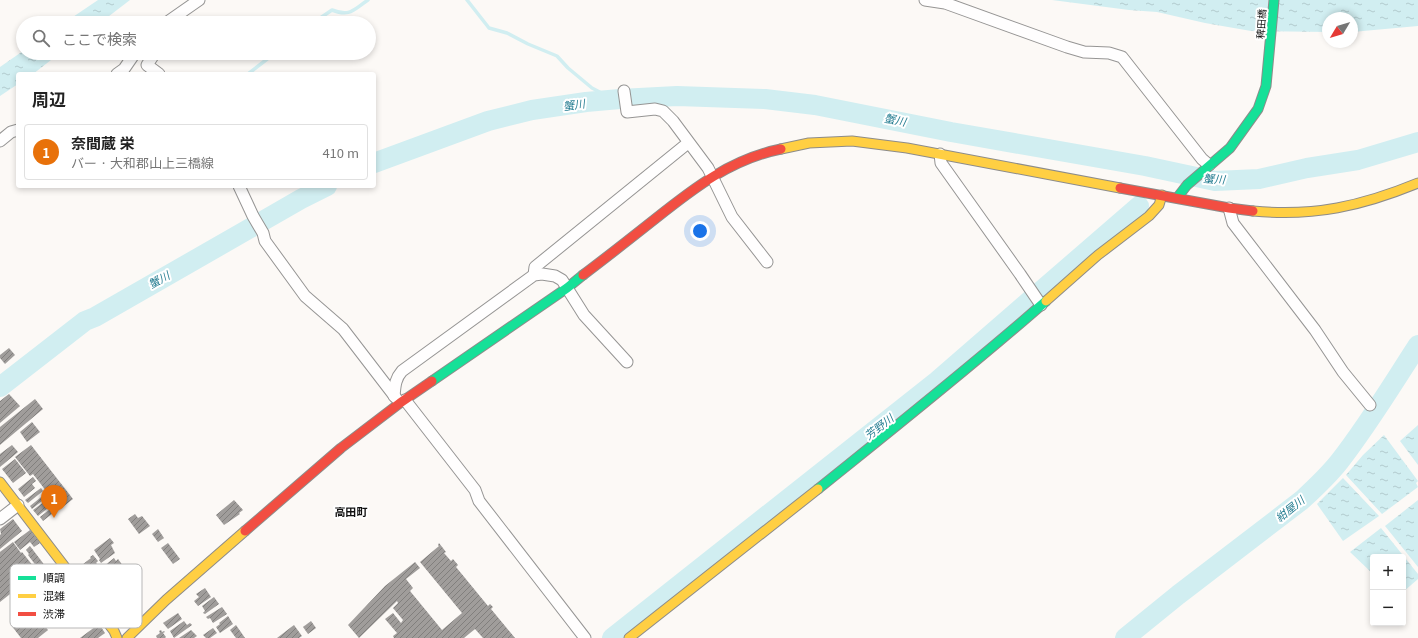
<!DOCTYPE html>
<html lang="ja">
<head>
<meta charset="utf-8">
<style>
  body { margin:0; font-family:Georgia,"Noto Sans JP",serif; background:#f6f6f6; color:#222 }
  .controls { position:absolute; right:12px; bottom:12px; display:grid; overflow:hidden; border-radius:4px; box-shadow:0 2px 6px #0003 }
  .controls button { width:36px; height:36px; display:grid; place-items:center; padding:0; border:0; border-bottom:1px solid #e0e0e0; background:#fff; color:#222; font:20px sans-serif }
  .compass { position:absolute; left:1322px; top:12px; width:36px; height:36px; border-radius:50%; background:#fff; box-shadow:0 2px 6px #0003; rotate:232deg }
  .you { position:absolute; left:700px; top:231px; width:14px; height:14px; margin:-10px; border:3px solid #fff; border-radius:50%; background:#1a73e8; box-shadow:0 0 0 6px #1a73e833 }
  .badge { display:grid; place-items:center; width:26px; height:26px; border-radius:50%; background:#636260; color:#fff; font-size:13px; font-weight:700 }
  .pin { position:absolute; translate:-50% -33px; filter:drop-shadow(0 1px 2px #0008) }
  .pin::after { content:''; position:absolute; top:21px; width:14px; height:12px; background:inherit; clip-path:polygon(0 0,100% 0,50% 100%) }
  .list { margin:0; padding:0; list-style:none }
  h2 { display:flex; justify-content:space-between; align-items:center; height:52px; margin:0; padding:0 16px; font-size:17px }
  h2 small { font-size:13px; font-weight:400; color:#767676 }
  .list li { display:grid; grid-template-columns:26px 1fr auto; gap:12px; align-items:center; box-sizing:border-box; height:56px; margin:0 8px 8px; padding:0 8px; border:1px solid #e0e0e0; border-radius:4px }
  .list b { display:block; font-size:15px; white-space:nowrap }
  .list p { margin:0; font-size:13px; white-space:nowrap; color:#767676 }
  .list em { font-size:13px; font-style:normal; color:#767676 }
  .icon { flex:none; width:22px; height:22px; fill:none; stroke:currentColor; stroke-width:2; stroke-linecap:round; stroke-linejoin:round }
  .map { position:relative; flex:none; width:1418px; height:638px; overflow:hidden }
  .search { position:absolute; background:#fff; box-shadow:0 2px 6px #0003; left:16px; top:16px; width:360px; height:44px; display:flex; align-items:center; gap:10px; box-sizing:border-box; padding:0 14px; border-radius:22px; color:#767676; font-size:15px }
  .panel { position:absolute; background:#fff; box-shadow:0 2px 6px #0003; left:16px; top:72px; width:360px; height:116px; border-radius:4px }
  .map>svg:first-child { display:block }
  .water { fill:url(#water-ripples) }
  .lines { fill:none; stroke-linecap:round; stroke-linejoin:round }
  .stream { stroke:#d1eef1; stroke-width:3.5 }
  .river { stroke:#d1eef1; stroke-width:20 }
  .building { fill:url(#building-hatch) }
  .street-casing { stroke:#969594; stroke-width:13 }
  .fast-casing { stroke:#8d8c8a; stroke-width:11 }
  .slow-casing { stroke:#8d8c8a; stroke-width:11 }
  .jam-casing { stroke:#8d8c8a; stroke-width:11 }
  .street { stroke:#fffefe; stroke-width:11 }
  .fast { stroke:#16e098; stroke-width:9 }
  .slow { stroke:#ffcf43; stroke-width:9 }
  .jam { stroke:#f24e42; stroke-width:9 }
  .labels { text-anchor:middle; stroke-width:4; stroke-linejoin:round; paint-order:stroke }
  .street-label { font-size:10px; fill:#101010; stroke:#fff }
  .water-label { font-size:11px; font-style:italic; fill:#287f93; stroke:#fff }
  .neighbourhood-label { font-size:11px; font-weight:bold; fill:#101010; stroke:#fff }
  .key { fill:#fff; stroke:#b7b7b7; stroke-width:1 }
  .key-label { font-size:11px; fill:#101010 }
</style>
</head>
<body>
<div class="map">
<svg width="1418" height="638" viewBox="0 0 1418 638">
  <defs>
    <pattern id="water-ripples" width="26" height="14" patternUnits="userSpaceOnUse"><rect width="26" height="14" fill="#d1eef1"/><path d="M2 4q2-2 4 0t4 0M15 11q2-2 4 0t4 0" fill="none" stroke="#b2cbce"/></pattern>
    <pattern id="building-hatch" width="6" height="6" patternUnits="userSpaceOnUse"><rect width="6" height="6" fill="#a09d9b"/><path d="M-1 1l2-2M0 6l6-6M5 7l2-2" fill="none" stroke="#817f7d"/></pattern>
  </defs>
  <rect width="100%" height="100%" fill="#fcf9f6"/>
  <g class="water">
    <path d="M98 0H130L100 23H64Z"/>
    <path d="M1052 0H1418V26L1352 32V18H1328V32L1251 31 1205 23 1157 12 1129 10Z"/>
    <path d="M23 51V53H60L33 74H18V84L0 96V67Z"/>
    <path d="M1418 425V465L1400 441Z"/>
    <path d="M1384 435 1418 481 1416 483 1418 487 1382 514 1346 475 1363 455Z"/>
    <path d="M1343 478 1379 516 1343 541 1317 504Z"/>
    <path d="M1418 500V567L1385 526Z"/>
    <path d="M1381 528 1418 574V579L1403 592V557H1373V574L1350 552Z"/>
  </g>
  <g class="lines">
    <g class="stream">
      <path d="M467 0 489 28 507 33 528 44 557 56 568 68 592 88 613 99"/>
      <path d="M313 23 332 10C350 17 353 10 368 0"/>
      <path d="M248 74 275 53"/>
    </g>
    <g class="river">
      <path d="M374 163 488 121 532 110 586 102 620 99 677 96 765 99 815 105 951 132 1145 166 1215 181 1259 179 1307 168 1358 160 1418 142"/>
      <path d="M0 387 85 321 95 317 301 199 327 186"/>
      <path d="M612 638 937 381 1139 206"/>
      <path d="M1125 638 1178 595 1302 500C1315 488 1328 476 1339 462 1368 425 1392 385 1418 345"/>
    </g>
  </g>
  <g class="building">
    <path d="M9 348 15 355 5 364 0 358V355Z"/>
    <path d="M9 394 20 406 0 423V401Z"/>
    <path d="M35 399 43 409 0 445V427Z"/>
    <path d="M32 422 40 432 27 442 20 432Z"/>
    <path d="M12 445 18 452 0 467V454Z"/>
    <path d="M31 445 73 499 60 509 33 474 30 476 15 457Z"/>
    <path d="M15 459 26 473 13 483 2 469Z"/>
    <path d="M33 477 36 481 32 484 35 488 24 497 18 489Z"/>
    <path d="M41 488 43 491 28 503 25 500Z"/>
    <path d="M45 494 47 497 32 509 30 506Z"/>
    <path d="M49 498 53 504 38 516 33 510Z"/>
    <path d="M234 500 243 510 239 513 240 514 224 525 216 515Z"/>
    <path d="M54 506 57 510 43 521 40 517Z"/>
    <path d="M135 514 138 518 142 516 150 526 139 534 128 519Z"/>
    <path d="M13 519 22 531 0 549V535L1 534 0 529Z"/>
    <path d="M158 529 164 538 158 542 152 534Z"/>
    <path d="M30 530 40 543 34 547 30 542 20 550 14 542Z"/>
    <path d="M110 538 114 543 111 545 115 553 101 563 99 560 100 559 94 550Z"/>
    <path d="M13 542 21 553 22 552 38 572 0 602V552Z"/>
    <path d="M168 543 180 559 173 564 161 548Z"/>
    <path d="M439 543 446 552 444 553 451 561 453 559 458 565 456 567 488 606 490 604 493 607 491 609 515 638H483L475 629 464 638H394L393 636 397 633 385 619 393 613 401 623 403 620 393 608 398 603 397 601 359 638 348 625 385 586 415 562 420 568 406 579 413 588 410 591 442 630 462 613 420 562 439 546 438 545Z"/>
    <path d="M30 546 46 567 40 571 28 555 29 554 26 550Z"/>
    <path d="M93 555 98 561 96 563 100 568 93 573 94 574 88 579 90 581 89 582 78 568 91 558 90 557Z"/>
    <path d="M114 558 116 561 118 559 127 571 101 593 92 581 95 579 94 577 105 568 104 566Z"/>
    <path d="M205 588 211 597 198 606 194 601 199 597 196 594Z"/>
    <path d="M214 597 219 604 205 614 203 613 205 611 202 606Z"/>
    <path d="M222 607 227 614 213 623 210 618 208 619 206 617Z"/>
    <path d="M32 609 48 630 38 638H21L11 625Z"/>
    <path d="M178 613 182 619 168 629 163 623Z"/>
    <path d="M228 616 233 624 220 633 216 627 220 624 219 623Z"/>
    <path d="M184 621 187 625 190 623 192 625 174 638 170 631Z"/>
    <path d="M311 621 316 628 308 634 303 627Z"/>
    <path d="M99 624 105 633 98 638H80Z"/>
    <path d="M236 625 245 638H236L230 630Z"/>
    <path d="M294 625 302 636 299 638H277Z"/>
    <path d="M213 628 217 633 210 638H206L203 635Z"/>
    <path d="M161 630 162 632 164 631 165 632 163 633 166 637 165 638H157L156 636 160 633 159 631Z"/>
    <path d="M191 630 197 636 194 638H179Z"/>
  </g>
  <g class="lines">
    <defs>
      <g id="street">
        <path d="M925 0 945 3 1067 47 1084 52 1109 53 1122 57 1202 159 1209 165"/>
        <path d="M166 23 199 0"/>
        <path d="M155 53 147 65 159 74"/>
        <path d="M117 74 124 69 135 53"/>
        <path d="M624 91 627 112 655 109 663 111 673 121 708 168 732 217 767 262"/>
        <path d="M0 141 11 132 18 130"/>
        <path d="M940 154 941 163 1020 274 1041 305"/>
        <path d="M239 186 253 216 263 233 265 241 305 296 343 329 396 398"/>
        <path d="M1229 208 1233 223 1315 330 1343 372 1370 405"/>
        <path d="M534 275 535 267 688 143"/>
        <path d="M394 396C395 386 395 379 402 371L534 275 542 274 555 276 562 280 584 315 627 362"/>
        <path d="M405 400 475 490 479 501 585 638"/>
        <path d="M0 519 18 505"/>
      </g>
      <g id="fast">
        <path d="M1177 198 1187 185 1230 148 1258 109 1266 86 1274 0"/>
        <path d="M432 381 567 288 583 275"/>
        <path d="M818 489C895 427 972 366 1046 301"/>
      </g>
      <g id="slow">
        <path d="M781 149 809 143 852 141 907 148 1120 188"/>
        <path d="M1253 211C1314 217 1362 206 1418 183"/>
        <path d="M1046 301 1098 255 1149 216 1159 205 1162 195"/>
        <path d="M0 482 114 631 117 638"/>
        <path d="M127 638 166 600 245 531"/>
        <path d="M629 638 818 489"/>
      </g>
      <g id="jam">
        <path d="M1120 188 1229 208 1253 211"/>
        <path d="M583 275C607 257 631 238 655 219 694 188 731 159 781 149"/>
        <path d="M245 531 341 448 400 403 432 381"/>
      </g>
    </defs>
    <use href="#street" class="street-casing"/>
    <use href="#fast" class="fast-casing"/>
    <use href="#slow" class="slow-casing"/>
    <use href="#jam" class="jam-casing"/>
    <use href="#street" class="street"/>
    <use href="#fast" class="fast"/>
    <use href="#slow" class="slow"/>
    <use href="#jam" class="jam"/>
  </g>
  <g class="labels">
    <g class="street-label">
      <text transform="translate(1261 24) rotate(-86)" y="4">稗田橋</text>
    </g>
    <g class="water-label">
      <text transform="translate(574 105) rotate(-8)" y="4">蟹川</text>
      <text transform="translate(895 120) rotate(11)" y="4">蟹川</text>
      <text transform="translate(1214 179) rotate(4)" y="4">蟹川</text>
      <text transform="translate(159 280) rotate(-29)" y="4">蟹川</text>
      <text transform="translate(879 427) rotate(-38)" y="4">芳野川</text>
      <text transform="translate(1290 509) rotate(-39)" y="4">紺屋川</text>
    </g>
    <g class="neighbourhood-label">
      <text x="351" y="516">高田町</text>
    </g>
  </g>
  <rect x="10" y="564" width="132" height="64" rx="6" class="key"/>
  <rect x="18" y="576" width="18" height="4" fill="#16e098"/>
  <rect x="18" y="594" width="18" height="4" fill="#ffcf43"/>
  <rect x="18" y="612" width="18" height="4" fill="#f24e42"/>
  <g class="key-label">
    <text x="43" y="582">順調</text>
    <text x="43" y="600">混雑</text>
    <text x="43" y="618">渋滞</text>
  </g>
</svg>
<div class="controls">
<button>+</button>
<button>−</button>
</div>
<svg class="compass" viewBox="-18 -18 36 36"><path d="M0-13l5 13h-10z" fill="#e53935"/><path d="M0 13l5-13h-10z" fill="#767676"/></svg>
<div class="you"></div>
<div class="pin badge" style="left:54px;top:518px;background:#e8710a">1</div>
<div class="search"><svg class="icon" aria-label="search" viewBox="0 0 24 24"><circle cx="10" cy="10" r="6"/><path d="M15 15l6 6"/></svg>ここで検索</div>
<section class="panel">
<h2>周辺<small></small></h2>
<ul class="list">
<li><span class="badge" style="background:#e8710a">1</span><div><b>奈間蔵 栄</b><p>バー · 大和郡山上三橋線</p></div><em>410 m</em></li>
</ul>
</section>
</div>
</body>
</html>
